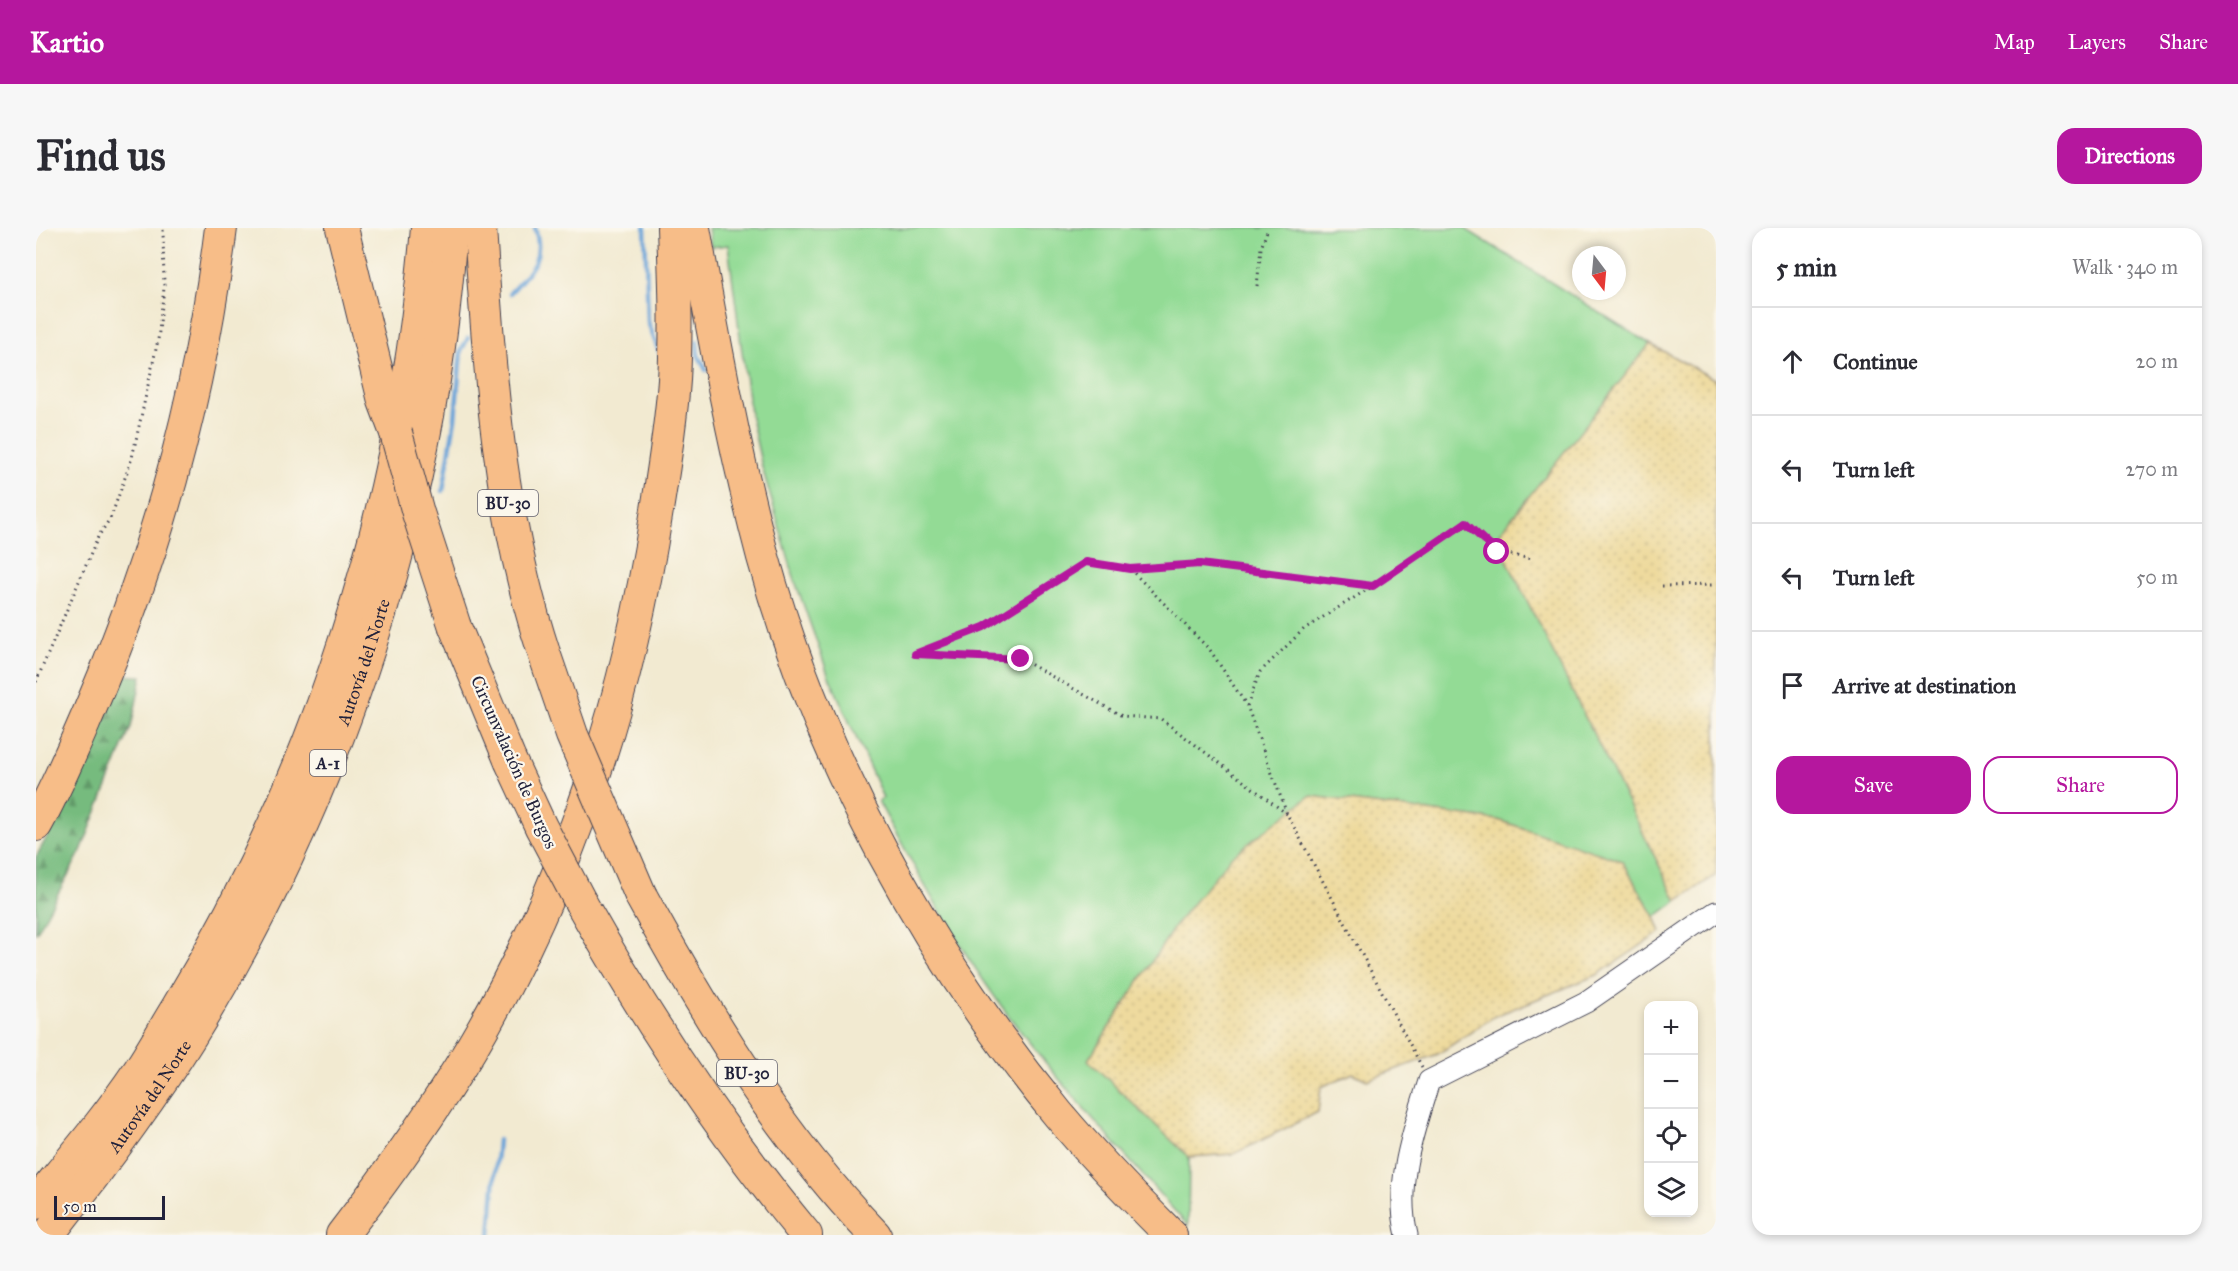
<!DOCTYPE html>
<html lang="en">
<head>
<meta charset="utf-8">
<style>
  body { margin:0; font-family:"IM FELL Great Primer",serif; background:#f7f7f7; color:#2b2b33 }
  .controls { position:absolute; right:18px; bottom:18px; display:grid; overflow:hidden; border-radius:12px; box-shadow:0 3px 9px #0003 }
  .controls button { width:54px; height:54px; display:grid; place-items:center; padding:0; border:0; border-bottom:2px solid #e1e1e2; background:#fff; color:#2b2b33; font:30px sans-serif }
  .compass { position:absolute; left:1536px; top:18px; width:54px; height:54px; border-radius:50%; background:#fff; box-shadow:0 3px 9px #0003; rotate:164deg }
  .scale { position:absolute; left:18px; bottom:15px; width:111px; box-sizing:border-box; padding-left:6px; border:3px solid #22223b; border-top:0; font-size:16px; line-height:21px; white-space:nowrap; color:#22223b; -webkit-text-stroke:4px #fbf7ec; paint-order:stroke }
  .stop { position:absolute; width:18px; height:18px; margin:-14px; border:4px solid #b5179e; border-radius:50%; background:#fff }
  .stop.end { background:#b5179e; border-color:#fff; box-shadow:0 2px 6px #0008 }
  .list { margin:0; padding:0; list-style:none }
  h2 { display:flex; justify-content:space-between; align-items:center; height:78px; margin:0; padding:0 24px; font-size:26px }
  h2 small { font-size:20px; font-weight:400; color:#7c7c81 }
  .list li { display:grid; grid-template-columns:39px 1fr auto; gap:18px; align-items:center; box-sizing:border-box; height:108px; padding:0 24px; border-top:2px solid #e1e1e2 }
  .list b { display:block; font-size:22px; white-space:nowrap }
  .list em { font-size:20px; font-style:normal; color:#7c7c81 }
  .actions { display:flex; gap:12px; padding:18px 24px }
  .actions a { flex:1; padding:14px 0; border:2px solid #b5179e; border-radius:18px; text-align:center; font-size:21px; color:#b5179e }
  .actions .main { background:#b5179e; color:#fff }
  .icon { flex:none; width:33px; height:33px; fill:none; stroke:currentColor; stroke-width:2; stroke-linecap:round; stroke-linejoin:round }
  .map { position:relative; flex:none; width:1680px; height:1007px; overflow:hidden; border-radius:18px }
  header { display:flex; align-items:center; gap:36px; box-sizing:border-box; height:84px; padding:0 30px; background:#b5179e; color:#fff }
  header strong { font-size:28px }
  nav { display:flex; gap:33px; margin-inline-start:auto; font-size:21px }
  .intro { display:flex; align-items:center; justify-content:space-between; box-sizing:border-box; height:144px; padding:0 36px }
  h1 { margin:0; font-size:42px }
  .button { padding:15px 27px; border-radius:18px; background:#b5179e; color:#fff; font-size:21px; font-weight:700 }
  main { display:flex; gap:36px; padding:0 36px }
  aside { flex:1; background:#fff; border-radius:18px; box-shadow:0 3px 9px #0003 }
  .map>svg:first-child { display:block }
  .green { fill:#93db95; stroke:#5a7e68; stroke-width:1.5 }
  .forest { fill:url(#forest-firs); stroke:#4c6e5c; stroke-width:1.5 }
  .sand { fill:url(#sand-dots); stroke:#887e6c; stroke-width:1.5 }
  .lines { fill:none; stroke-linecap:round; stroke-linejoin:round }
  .stream { stroke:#68a3d8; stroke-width:4.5 }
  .minor-casing { stroke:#414052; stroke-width:23 }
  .highway-casing { stroke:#414052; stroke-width:34 }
  .path { stroke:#414052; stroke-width:3; stroke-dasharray:1.5 4.5; stroke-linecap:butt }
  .minor { stroke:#fff; stroke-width:21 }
  .highway { stroke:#f7bd88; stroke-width:32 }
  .highway-bridge-casing { stroke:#414052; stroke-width:34; stroke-linecap:butt }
  .highway-bridge { stroke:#f7bd88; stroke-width:32 }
  .route { stroke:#b5179e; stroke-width:8 }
  .labels { text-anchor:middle; stroke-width:4.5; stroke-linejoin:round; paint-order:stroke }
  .shield { fill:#fbf7ec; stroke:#636270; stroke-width:1.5 }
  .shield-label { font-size:16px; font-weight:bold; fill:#22223b }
  .street-label { font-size:18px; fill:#22223b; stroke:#fbf7ec }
</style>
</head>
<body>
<header>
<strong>Kartio</strong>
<nav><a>Map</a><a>Layers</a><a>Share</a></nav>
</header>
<div class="intro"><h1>Find us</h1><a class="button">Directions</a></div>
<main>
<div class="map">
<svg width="1680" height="1007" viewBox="0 0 1680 1007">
  <defs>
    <pattern id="forest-firs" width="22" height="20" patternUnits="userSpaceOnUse" patternTransform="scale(1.5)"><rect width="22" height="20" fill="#76bb7e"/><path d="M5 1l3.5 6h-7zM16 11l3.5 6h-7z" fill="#609868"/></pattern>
    <pattern id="sand-dots" width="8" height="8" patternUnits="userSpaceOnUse" patternTransform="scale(1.5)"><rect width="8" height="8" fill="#eeda9e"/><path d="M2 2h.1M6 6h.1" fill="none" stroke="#ccbb89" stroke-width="1.8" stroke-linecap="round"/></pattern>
  </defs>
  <rect width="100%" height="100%" fill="#fbf7ec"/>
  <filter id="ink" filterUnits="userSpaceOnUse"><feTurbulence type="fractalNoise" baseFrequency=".0167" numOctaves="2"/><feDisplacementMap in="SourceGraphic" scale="12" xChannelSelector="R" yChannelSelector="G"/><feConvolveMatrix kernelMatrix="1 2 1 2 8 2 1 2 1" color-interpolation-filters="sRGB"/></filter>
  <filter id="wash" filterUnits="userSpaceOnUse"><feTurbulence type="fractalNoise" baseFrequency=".008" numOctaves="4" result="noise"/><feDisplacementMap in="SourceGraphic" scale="24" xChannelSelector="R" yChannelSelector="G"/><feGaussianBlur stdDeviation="1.35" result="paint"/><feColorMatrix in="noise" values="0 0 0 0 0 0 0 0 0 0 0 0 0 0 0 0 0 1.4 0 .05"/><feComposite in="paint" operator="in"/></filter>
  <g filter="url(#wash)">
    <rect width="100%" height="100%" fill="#f2ead1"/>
    <path class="green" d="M672 0H1428L1614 116 1460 310 1641 673 1619 689 1586 633 1462 592 1274 568 1195 630 1141 695 1052 832 1153 929 1152 998C1091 929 1028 861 972 787 922 720 882 646 842 573L847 570 792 446 759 353 726 239 714 185 692 17 675 19Z"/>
    <path class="forest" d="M81 447 106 448 95 499 45 623 0 706V629L25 583Z"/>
    <g class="sand">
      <path d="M1614 116 1680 152V647L1641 673 1460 310Z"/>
      <path d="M1274 568 1462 592 1586 633 1619 689 1625 704 1561 747 1459 788 1402 826 1331 852 1317 845 1285 859 1282 884 1198 926 1153 929 1052 832 1141 695 1195 629Z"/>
    </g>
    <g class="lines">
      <g class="stream">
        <path d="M609 0 612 94 625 129"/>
        <path d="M474 65C494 43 509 32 499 0"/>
        <path d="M661 113 662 127 670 142"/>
        <path d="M407 263 419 191 425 123 432 110"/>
        <path d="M454 1007 462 912"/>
      </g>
    </g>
  </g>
  <g filter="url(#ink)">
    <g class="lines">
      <defs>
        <path id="minor" d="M1371 1007C1358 955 1378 902 1393 853L1550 774 1680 684"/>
        <g id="highway">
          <path d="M306 0 348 173 360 205"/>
          <path d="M444 0C453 143 463 288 508 425"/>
          <path d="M658 0C678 110 698 221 727 329 782 529 891 727 1022 886 1057 928 1096 968 1135 1007"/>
          <path d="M419 399 474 532"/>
          <path d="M0 597C20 561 36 523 52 486 120 330 164 168 185 0"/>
          <path d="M605 668C671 789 743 907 839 1007"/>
          <path d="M545 675C612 794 683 902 770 1007"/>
          <path d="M0 975C35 932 71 890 102 844 116 823 128 801 141 780 285 543 368 276 391 0"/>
          <path id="s1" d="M12 1007C62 943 111 878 154 809 302 570 397 280 415 0"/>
          <path d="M306 1007C353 946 397 885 436 819 533 654 592 470 621 282 628 239 635 196 638 152 641 102 639 51 637 0"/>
        </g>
      </defs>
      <use href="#minor" class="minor-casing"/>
      <use href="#highway" class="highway-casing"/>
      <g class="path">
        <path d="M1221 58 1225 20 1232 0"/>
        <path d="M1094 341 1174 422 1211 478"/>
        <path d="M1626 358 1680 357"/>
        <path d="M0 454 62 309 75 289 96 230 122 112 128 60 127 0"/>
        <path d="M1251 586 1125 491 1086 488 985 431 879 426 947 399 1050 334 1094 341 1164 336 1337 358"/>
        <path d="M1386 839 1251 586 1211 478 1224 444 1268 401 1337 358 1429 295 1461 324 1496 331"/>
      </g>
      <use href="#minor" class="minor"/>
      <use href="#highway" class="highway"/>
      <defs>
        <g id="highway-bridge">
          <path d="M360 205 382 285 419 399"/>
          <path d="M508 425 536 507 605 668"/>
          <path d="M474 532 505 599 545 675"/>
        </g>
      </defs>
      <use href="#highway-bridge" class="highway-bridge-casing"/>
      <use href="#highway-bridge" class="highway-bridge"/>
    </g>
  </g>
  <g class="lines" filter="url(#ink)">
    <path class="route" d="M985 431 879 426 948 399 1050 334 1094 341 1164 336 1337 358 1429 295 1461 324"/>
  </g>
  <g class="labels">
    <g class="shield">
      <rect x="442" y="262" width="60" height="26" rx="4.5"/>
      <rect x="274" y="522" width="36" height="26" rx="4.5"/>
      <rect x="681" y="832" width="60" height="26" rx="4.5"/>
    </g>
    <g class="shield-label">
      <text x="472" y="281">BU-30</text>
      <text x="292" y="541">A-1</text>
      <text x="711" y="851">BU-30</text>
    </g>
    <g class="street-label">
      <text dy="6" stroke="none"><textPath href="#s1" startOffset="658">Autovía del Norte</textPath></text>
      <text transform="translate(478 534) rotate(66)" y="6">Circunvalación de Burgos</text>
      <text dy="6" stroke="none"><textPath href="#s1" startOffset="172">Autovía del Norte</textPath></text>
    </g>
  </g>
</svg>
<div class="controls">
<button>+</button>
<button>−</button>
<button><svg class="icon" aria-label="locate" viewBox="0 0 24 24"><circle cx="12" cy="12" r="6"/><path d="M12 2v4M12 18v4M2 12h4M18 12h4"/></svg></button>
<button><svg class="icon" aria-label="layers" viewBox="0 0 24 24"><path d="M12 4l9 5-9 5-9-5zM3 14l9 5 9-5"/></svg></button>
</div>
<svg class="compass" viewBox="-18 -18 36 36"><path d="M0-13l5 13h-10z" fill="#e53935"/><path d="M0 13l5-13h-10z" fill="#7c7c81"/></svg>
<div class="scale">50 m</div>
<div class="stop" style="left:1461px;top:324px"></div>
<div class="stop end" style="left:985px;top:431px"></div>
</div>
<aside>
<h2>5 min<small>Walk · 340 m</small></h2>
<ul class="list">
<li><svg class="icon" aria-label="ahead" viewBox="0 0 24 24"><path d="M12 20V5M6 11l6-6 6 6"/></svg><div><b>Continue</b></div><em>20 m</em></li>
<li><svg class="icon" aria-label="left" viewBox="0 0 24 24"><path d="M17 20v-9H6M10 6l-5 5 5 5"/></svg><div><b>Turn left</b></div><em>270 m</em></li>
<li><svg class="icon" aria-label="left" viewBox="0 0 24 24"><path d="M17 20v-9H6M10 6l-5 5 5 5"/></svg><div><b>Turn left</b></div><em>50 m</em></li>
<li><svg class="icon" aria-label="arrive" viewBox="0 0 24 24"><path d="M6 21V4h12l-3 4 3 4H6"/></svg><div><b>Arrive at destination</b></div></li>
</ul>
<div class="actions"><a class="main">Save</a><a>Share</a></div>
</aside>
</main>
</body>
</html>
